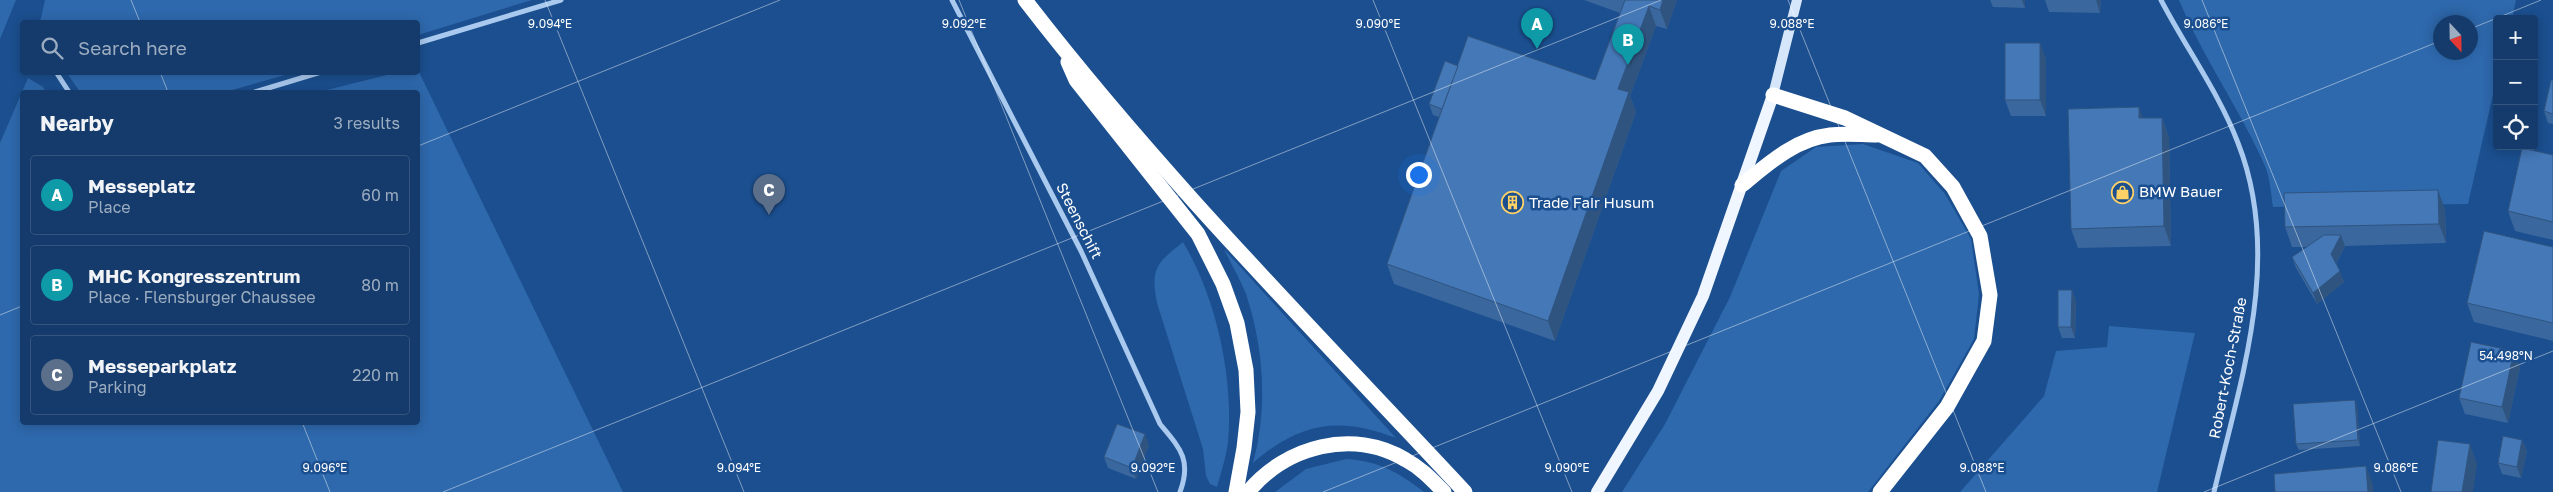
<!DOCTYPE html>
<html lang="en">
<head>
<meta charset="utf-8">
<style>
  body { margin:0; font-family:"Golos Text",sans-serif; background:#214673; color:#f1f3f6 }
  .controls { position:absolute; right:15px; top:15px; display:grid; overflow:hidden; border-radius:5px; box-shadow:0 2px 12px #0003 }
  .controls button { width:45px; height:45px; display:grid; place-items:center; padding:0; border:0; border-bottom:1px solid #33557e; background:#143b6b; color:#f1f3f6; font:25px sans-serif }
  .compass { position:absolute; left:2433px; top:15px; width:45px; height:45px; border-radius:50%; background:#143b6b; box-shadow:0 2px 12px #0003; rotate:158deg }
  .you { position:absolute; left:1418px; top:174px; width:18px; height:18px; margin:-12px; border:4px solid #fff; border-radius:50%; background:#1a73e8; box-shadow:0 0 0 8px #1a73e833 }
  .badge { display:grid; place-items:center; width:32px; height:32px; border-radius:50%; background:#bca0f2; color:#fff; font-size:16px; font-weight:700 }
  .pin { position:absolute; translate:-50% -41px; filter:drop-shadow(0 1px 2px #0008) }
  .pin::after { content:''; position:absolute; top:26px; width:18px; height:15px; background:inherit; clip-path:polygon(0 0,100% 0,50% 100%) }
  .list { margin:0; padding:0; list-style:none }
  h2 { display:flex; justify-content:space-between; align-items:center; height:65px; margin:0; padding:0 20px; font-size:21px }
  h2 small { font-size:16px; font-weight:400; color:#9dadc1 }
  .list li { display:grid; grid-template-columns:32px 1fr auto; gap:15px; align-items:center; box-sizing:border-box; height:80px; margin:0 10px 10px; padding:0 10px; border:1px solid #33557e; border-radius:5px }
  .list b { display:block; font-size:19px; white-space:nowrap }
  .list p { margin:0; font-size:16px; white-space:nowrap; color:#9dadc1 }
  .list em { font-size:16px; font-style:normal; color:#9dadc1 }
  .icon { flex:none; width:28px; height:28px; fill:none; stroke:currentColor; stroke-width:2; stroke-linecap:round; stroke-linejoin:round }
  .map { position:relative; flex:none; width:2553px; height:492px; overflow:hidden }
  .search { position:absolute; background:#143b6b; box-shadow:0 2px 12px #0003; left:20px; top:20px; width:400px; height:55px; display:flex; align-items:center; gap:12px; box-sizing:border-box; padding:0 18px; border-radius:5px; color:#9dadc1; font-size:19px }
  .panel { position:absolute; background:#143b6b; box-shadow:0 2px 12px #0003; left:20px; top:90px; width:400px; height:335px; border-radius:5px }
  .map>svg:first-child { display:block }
  .green { fill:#2e69ad; fill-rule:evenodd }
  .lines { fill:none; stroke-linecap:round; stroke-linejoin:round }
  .street { stroke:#a9c9ee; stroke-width:5 }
  .secondary { stroke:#d6e6fa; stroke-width:10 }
  .primary { stroke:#f0f6ff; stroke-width:12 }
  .highway { stroke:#fff; stroke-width:15 }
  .wall { fill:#3a679d }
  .shaded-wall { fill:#305480 }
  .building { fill:#4478b7; stroke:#305480 }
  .ticks { fill:none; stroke:#fff; stroke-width:1; stroke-opacity:0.45 }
  .labels { text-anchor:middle; stroke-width:5; stroke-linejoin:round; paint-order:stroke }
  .poi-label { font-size:15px; fill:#fff; stroke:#1b4f8f; text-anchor:start }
  .street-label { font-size:15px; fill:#fff; stroke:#1b4f8f }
  .ticks-label { font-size:12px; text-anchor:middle; fill:#fff; stroke:#1b4f8f; stroke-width:5; stroke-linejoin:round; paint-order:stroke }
</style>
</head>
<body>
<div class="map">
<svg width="2553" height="492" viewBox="0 0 2553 492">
  <rect width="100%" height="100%" fill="#1b4f8f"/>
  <g class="green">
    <path d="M0 0H16L0 39Z"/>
    <path d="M45 0H532L418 35V22H40Z"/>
    <path d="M2179 0H2516L2512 19H2497V77L2468 204 2273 207C2271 194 2270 178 2265 166 2240 109 2203 58 2179 0ZM2440 22H2470V52H2440Z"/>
    <path d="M418 70 623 492H0V143L28 78 43 87 46 92H22V422H418V92H319L395 73 418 72Z"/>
    <path d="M67 73H292L225 92H80Z"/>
    <path d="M1863 144 1918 163 1945 194 1971 239 1979 294 1974 339 1939 401 1868 492H1622L1665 424 1730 297 1781 171 1816 147Z"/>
    <path d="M1183 242C1216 297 1234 378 1228 442 1226 457 1221 473 1217 487L1210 484 1206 476 1203 449 1157 303C1150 268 1157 263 1183 242Z"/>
    <path d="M1224 249 1396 438C1339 416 1300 422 1253 463 1268 407 1264 349 1246 294 1240 279 1231 264 1224 249Z"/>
    <path d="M2109 326 2195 333 2157 492H1960L2044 396 2056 351 2107 347Z"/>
    <path d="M1346 459C1379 461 1398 472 1424 492H1275L1306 469Z"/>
  </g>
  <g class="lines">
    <g class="street">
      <path d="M952 0 1081 251 1160 424C1180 448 1192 460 1180 492"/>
      <path d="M2161 0C2186 48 2219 93 2238 143 2283 257 2241 379 2214 492"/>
      <path d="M418 43 561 0"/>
      <path d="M56 72 69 92"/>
      <path d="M255 92 321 72"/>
    </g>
    <path class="secondary" d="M1773 95 1797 0"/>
    <path class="primary" d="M1597 492 1658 391 1703 296 1773 95"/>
    <g class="highway">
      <path d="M1025 0C1159 174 1315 331 1465 492"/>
      <path d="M1068 62 1076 80 1198 234 1223 284 1237 323 1246 370 1248 412 1244 448 1236 492"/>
      <path d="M1773 95 1845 118 1925 156 1953 187 1980 236 1990 295 1984 341 1947 407 1880 492"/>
      <path d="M1742 185C1768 164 1795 139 1830 135 1845 133 1862 135 1877 135"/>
      <path d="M1248 492C1286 446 1353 428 1406 460 1421 468 1432 480 1444 492"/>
    </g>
  </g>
  <g class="wall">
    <path d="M1584 0H1677L1667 29 1656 26 1630 96 1636 112 1555 341 1394 284 1387 264 1439 117 1433 115 1429 104 1458 66 1595 80 1620 13Z"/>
    <path d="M1990 0H2025V8L1993 7Z"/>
    <path d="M2045 0H2101L2100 13 2049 12Z"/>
    <path d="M2046 59V116H2011L2005 100Z"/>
    <path d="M2553 80V124L2548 123 2544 111Z"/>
    <path d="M2139 107 2142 118H2162L2169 137 2171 246 2078 248 2071 229Z"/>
    <path d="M2553 155V240L2515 231 2508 211Z"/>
    <path d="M2445 209 2446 243 2345 246 2336 264 2344 282 2317 304 2296 268 2292 257 2307 247H2292L2285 227Z"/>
    <path d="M2553 247V341L2474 322 2467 303Z"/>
    <path d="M2072 290 2076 301 2075 338H2062L2058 327Z"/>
    <path d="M2520 367 2508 423 2465 414 2459 398Z"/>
    <path d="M2357 406 2360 446 2299 450 2296 444Z"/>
    <path d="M2522 440 2527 451 2521 478 2502 474 2498 463Z"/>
    <path d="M1149 445 1136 479 1108 468 1104 457Z"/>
  </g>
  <g class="shaded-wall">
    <path d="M1663 0H1677L1667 29 1660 10Z"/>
    <path d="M2022 0H2025V8Z"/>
    <path d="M2096 0H2101L2100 13Z"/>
    <path d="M1649 6 1656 26 1630 96 1636 112 1555 341 1548 321 1618 89Z"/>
    <path d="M2040 43 2046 59V116L2040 100Z"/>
    <path d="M2139 107 2146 127 2139 118Z"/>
    <path d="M2162 118 2169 137 2171 246 2164 226Z"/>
    <path d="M2438 190 2445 209 2446 243 2439 224Z"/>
    <path d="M2341 235 2345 246 2335 265 2331 254Z"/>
    <path d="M2340 271 2344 282 2317 304 2313 293Z"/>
    <path d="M2072 290 2076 301 2075 338 2071 327Z"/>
    <path d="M2514 351 2520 367 2508 423 2502 407Z"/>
    <path d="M2355 400 2357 406 2360 446 2358 440Z"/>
    <path d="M1145 434 1149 445 1136 479 1132 468Z"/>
    <path d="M2522 440 2527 451 2521 478 2517 467Z"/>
    <path d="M2470 444 2477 464 2473 492H2462Z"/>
    <path d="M2366 466 2373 485V492H2368Z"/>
  </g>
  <g class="building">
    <path d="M1625 0H1663L1660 10 1649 6 1618 89 1629 92 1548 321 1387 264 1468 36 1595 80Z"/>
    <rect x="2005" y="43" width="35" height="57"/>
    <path d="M1445 61 1458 66 1442 109 1429 104Z"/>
    <path d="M2551 80H2553V114L2544 111Z"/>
    <path d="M2139 107V118H2162L2164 226 2071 229 2068 109Z"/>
    <path d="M2522 148 2553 155V222L2508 211Z"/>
    <path d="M2438 190 2439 224 2285 227 2284 193Z"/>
    <path d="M2484 231 2553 247V323L2467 303Z"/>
    <path d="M2324 235H2341L2331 254 2340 271 2313 293 2292 257Z"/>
    <path d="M2058 290H2072L2071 327H2058Z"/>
    <path d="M2471 342 2514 351 2502 407 2459 398Z"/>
    <path d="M2355 400 2358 440 2296 444 2293 404Z"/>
    <path d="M1117 424 1145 434 1132 468 1104 457Z"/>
    <path d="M2503 436 2522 440 2517 467 2498 463Z"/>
    <path d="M2438 440 2470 444 2462 492H2431Z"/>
    <path d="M2366 466 2368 492H2275L2274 474Z"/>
  </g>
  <path class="ticks" d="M131 0 140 22M545 0 744 492M959 0 1158 492M1373 0 1572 492M1788 0 1986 492M2202 0 2401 492M2470 29 2541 0M160 72 168 92M418 146 780 0M0 315 22 306M302 422 330 492M443 492 1661 0M1323 492 2440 41M2204 492 2553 351"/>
  <defs>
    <symbol id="shop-ring" viewBox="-11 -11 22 22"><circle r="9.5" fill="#1b4f8f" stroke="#ffd166" stroke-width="1.5"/><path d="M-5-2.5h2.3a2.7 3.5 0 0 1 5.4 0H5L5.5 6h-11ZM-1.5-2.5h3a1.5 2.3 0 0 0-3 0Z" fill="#ffd166"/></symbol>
    <symbol id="building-ring" viewBox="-11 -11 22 22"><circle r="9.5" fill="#1b4f8f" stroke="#ffd166" stroke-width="1.5"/><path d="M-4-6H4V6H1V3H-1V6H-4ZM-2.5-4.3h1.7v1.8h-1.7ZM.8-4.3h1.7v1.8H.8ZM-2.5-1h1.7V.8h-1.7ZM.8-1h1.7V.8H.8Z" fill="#ffd166"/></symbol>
  </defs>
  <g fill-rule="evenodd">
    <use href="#shop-ring" x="2110" y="180" width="25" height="25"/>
    <use href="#building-ring" x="1500" y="190" width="25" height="25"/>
  </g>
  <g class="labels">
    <g class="poi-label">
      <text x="2139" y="197">BMW Bauer</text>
      <text x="1529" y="208">Trade Fair Husum</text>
    </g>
    <g class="street-label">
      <text transform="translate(1079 221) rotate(63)" y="5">Steenschift</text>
      <text transform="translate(2228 368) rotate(-79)" y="5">Robert-Koch-Straße</text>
    </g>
  </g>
  <g class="ticks-label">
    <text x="550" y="28">9.094°E</text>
    <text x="964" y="28">9.092°E</text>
    <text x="1378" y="28">9.090°E</text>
    <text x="1792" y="28">9.088°E</text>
    <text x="2206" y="28">9.086°E</text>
    <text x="2506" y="360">54.498°N</text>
    <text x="325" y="472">9.096°E</text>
    <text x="739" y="472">9.094°E</text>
    <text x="1153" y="472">9.092°E</text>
    <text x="1567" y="472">9.090°E</text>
    <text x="1982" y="472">9.088°E</text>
    <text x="2396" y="472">9.086°E</text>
  </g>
</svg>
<div class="controls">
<button>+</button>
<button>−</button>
<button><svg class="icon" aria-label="locate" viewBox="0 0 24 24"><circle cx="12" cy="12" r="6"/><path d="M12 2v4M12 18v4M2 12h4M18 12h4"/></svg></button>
</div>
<svg class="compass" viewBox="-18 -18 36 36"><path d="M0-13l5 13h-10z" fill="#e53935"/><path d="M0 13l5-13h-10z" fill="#9dadc1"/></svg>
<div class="you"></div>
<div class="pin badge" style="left:1537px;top:49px;background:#0f9aa8">A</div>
<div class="pin badge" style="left:1628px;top:65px;background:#0f9aa8">B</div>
<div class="pin badge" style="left:769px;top:215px;background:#5c6f8a">C</div>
<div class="search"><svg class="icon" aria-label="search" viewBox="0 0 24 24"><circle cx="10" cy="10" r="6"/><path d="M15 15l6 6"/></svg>Search here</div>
<section class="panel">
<h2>Nearby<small>3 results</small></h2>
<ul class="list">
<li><span class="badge" style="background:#0f9aa8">A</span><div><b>Messeplatz</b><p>Place</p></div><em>60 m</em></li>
<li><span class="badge" style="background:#0f9aa8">B</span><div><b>MHC Kongresszentrum</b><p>Place · Flensburger Chaussee</p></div><em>80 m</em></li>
<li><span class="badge" style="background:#5c6f8a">C</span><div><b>Messeparkplatz</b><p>Parking</p></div><em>220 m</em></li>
</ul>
</section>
</div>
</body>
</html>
